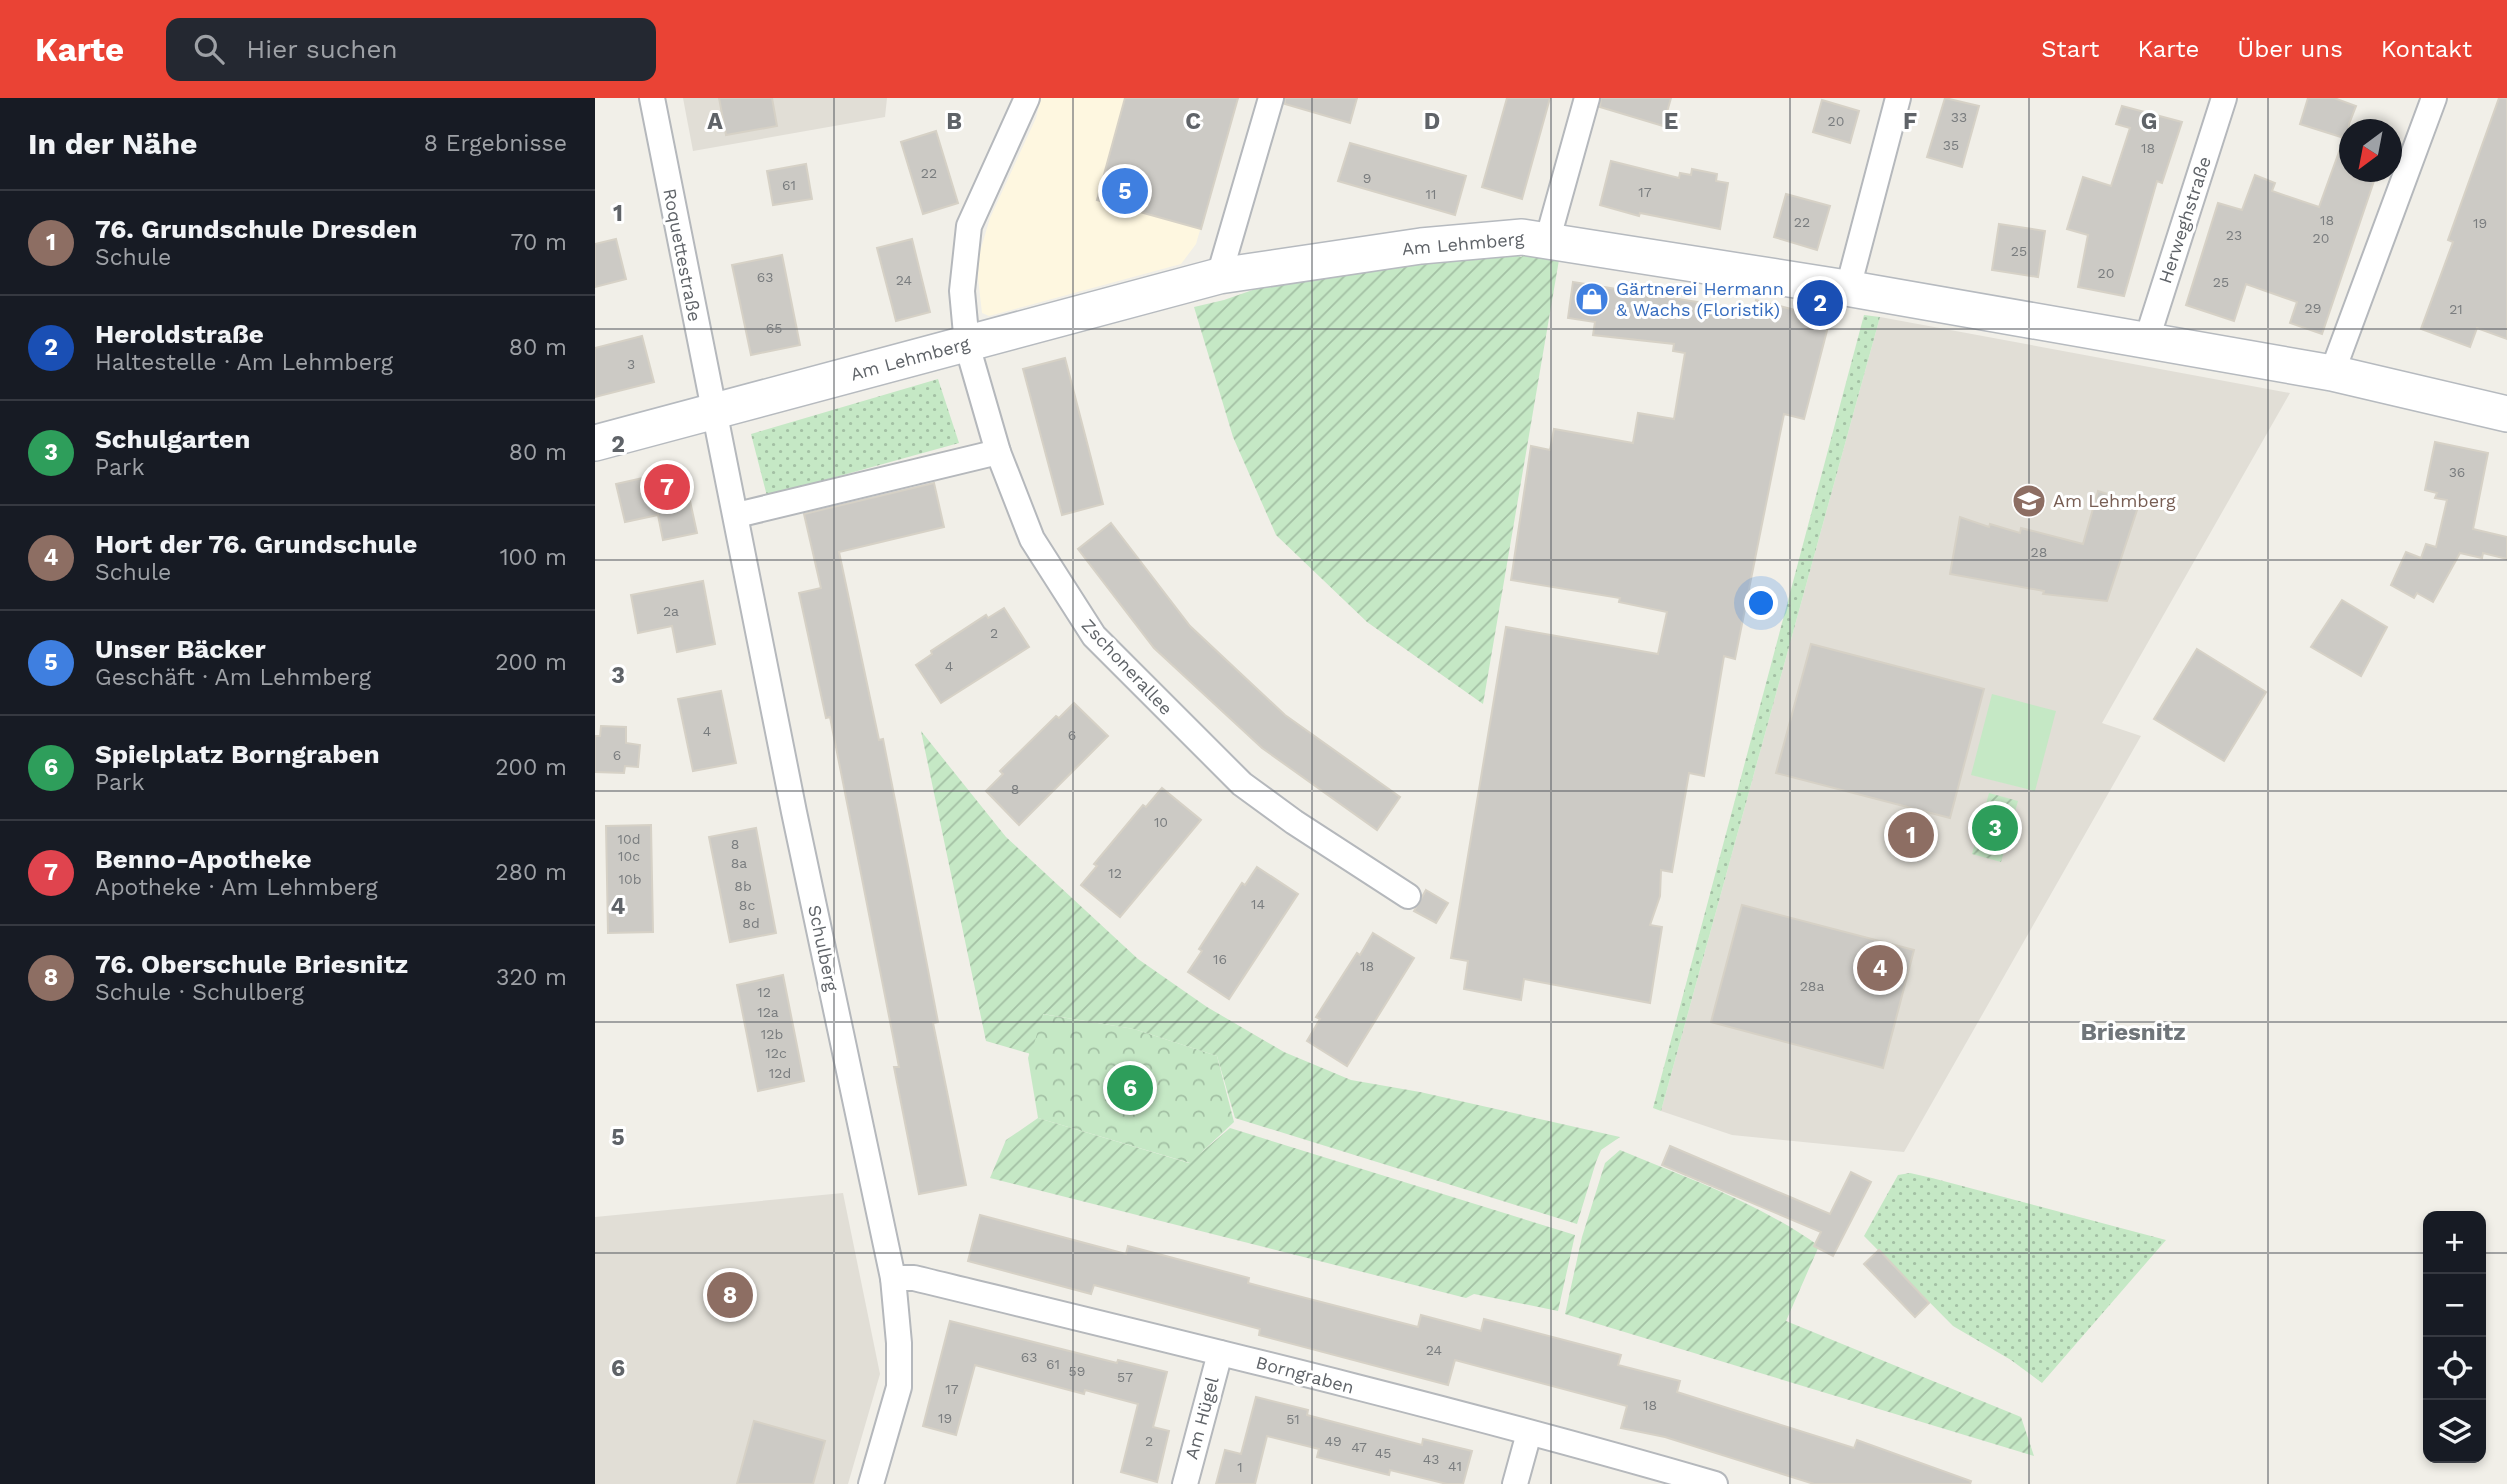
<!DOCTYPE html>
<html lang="de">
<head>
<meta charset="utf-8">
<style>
  body { margin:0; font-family:"Work Sans",sans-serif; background:#242831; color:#f1f3f6 }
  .controls { position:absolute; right:21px; bottom:21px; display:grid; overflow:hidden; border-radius:14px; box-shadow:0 4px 10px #0003 }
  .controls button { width:63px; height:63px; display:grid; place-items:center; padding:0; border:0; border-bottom:2px solid #363941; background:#171b24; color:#f1f3f6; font:35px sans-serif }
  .compass { position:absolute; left:1744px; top:21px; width:63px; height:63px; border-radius:50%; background:#171b24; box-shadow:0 4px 10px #0003; rotate:212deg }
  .you { position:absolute; left:1167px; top:506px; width:24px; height:24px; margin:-18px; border:5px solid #fff; border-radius:50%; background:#1a73e8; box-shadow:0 0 0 10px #1a73e833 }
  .badge { display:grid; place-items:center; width:46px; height:46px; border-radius:50%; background:#ea4335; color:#fff; font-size:23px; font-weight:700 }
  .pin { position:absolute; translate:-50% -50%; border:4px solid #fff; box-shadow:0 2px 7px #0006 }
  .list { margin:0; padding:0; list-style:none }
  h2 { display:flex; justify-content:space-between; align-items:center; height:91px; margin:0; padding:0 28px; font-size:30px }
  h2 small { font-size:23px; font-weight:400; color:#9ea1a6 }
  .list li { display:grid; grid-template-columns:46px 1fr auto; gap:21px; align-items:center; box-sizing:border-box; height:105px; padding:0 28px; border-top:2px solid #363941 }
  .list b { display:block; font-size:26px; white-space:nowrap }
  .list p { margin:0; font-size:23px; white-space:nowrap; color:#9ea1a6 }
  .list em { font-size:23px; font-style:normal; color:#9ea1a6 }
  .icon { flex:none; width:38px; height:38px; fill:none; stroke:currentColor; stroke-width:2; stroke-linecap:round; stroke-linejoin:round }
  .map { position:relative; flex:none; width:1912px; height:1386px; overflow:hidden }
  header { display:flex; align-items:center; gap:42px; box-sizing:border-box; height:98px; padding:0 35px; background:#ea4335; color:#fff }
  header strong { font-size:33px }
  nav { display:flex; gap:38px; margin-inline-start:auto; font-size:24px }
  .search { width:490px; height:63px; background:#242831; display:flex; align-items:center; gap:18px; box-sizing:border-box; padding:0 24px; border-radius:14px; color:#9ea1a6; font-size:26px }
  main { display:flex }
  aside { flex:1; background:#171b24 }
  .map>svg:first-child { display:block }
  .commercial { fill:#fef7e0 }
  .education { fill:#e1ded6 }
  .grass { fill:url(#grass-dots) }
  .park { fill:url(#park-crowns) }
  .garden { fill:url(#garden-furrows) }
  .pitch { fill:#c5e8c5 }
  .building { fill:#cccac5; stroke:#d6d1c6; stroke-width:2 }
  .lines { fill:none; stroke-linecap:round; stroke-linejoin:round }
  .street-casing { stroke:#b5b8bc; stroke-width:28 }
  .secondary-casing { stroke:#b6babf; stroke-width:38 }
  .street { stroke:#fff; stroke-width:24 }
  .secondary { stroke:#fff; stroke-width:35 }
  .grid { fill:none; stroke:#5f6368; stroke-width:2; stroke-opacity:0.55 }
  .labels { text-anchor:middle; stroke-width:6; stroke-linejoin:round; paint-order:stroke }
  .number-label { font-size:14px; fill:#7a7d7f }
  .street-label { font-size:18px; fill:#5f6368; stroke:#fff }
  .shop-label { font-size:18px; fill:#366cbe; stroke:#fff; text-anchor:start }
  .education-label { font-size:18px; fill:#785e54; stroke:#fff; text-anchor:start }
  .district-label { font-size:24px; font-weight:bold; fill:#70757a; stroke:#fff }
  .grid-label { font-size:23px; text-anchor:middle; font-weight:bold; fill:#5f6368; stroke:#fff; stroke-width:6; stroke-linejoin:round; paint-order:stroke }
</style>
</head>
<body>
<header>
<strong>Karte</strong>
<div class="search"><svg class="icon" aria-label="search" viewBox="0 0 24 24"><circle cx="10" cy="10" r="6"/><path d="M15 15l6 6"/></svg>Hier suchen</div>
<nav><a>Start</a><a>Karte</a><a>Über uns</a><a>Kontakt</a></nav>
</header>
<main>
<aside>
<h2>In der Nähe<small>8 Ergebnisse</small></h2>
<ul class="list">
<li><span class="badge" style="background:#8d6e63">1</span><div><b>76. Grundschule Dresden</b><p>Schule</p></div><em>70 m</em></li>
<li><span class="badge" style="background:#1a4fb4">2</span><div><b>Heroldstraße</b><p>Haltestelle · Am Lehmberg</p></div><em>80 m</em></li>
<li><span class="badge" style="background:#2e9e5b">3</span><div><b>Schulgarten</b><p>Park</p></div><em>80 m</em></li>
<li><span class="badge" style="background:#8d6e63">4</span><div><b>Hort der 76. Grundschule</b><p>Schule</p></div><em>100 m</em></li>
<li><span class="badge" style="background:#3f7fe0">5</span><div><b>Unser Bäcker</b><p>Geschäft · Am Lehmberg</p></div><em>200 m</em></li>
<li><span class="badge" style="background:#2e9e5b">6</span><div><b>Spielplatz Borngraben</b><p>Park</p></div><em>200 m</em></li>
<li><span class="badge" style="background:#e0444e">7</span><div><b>Benno-Apotheke</b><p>Apotheke · Am Lehmberg</p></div><em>280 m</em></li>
<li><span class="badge" style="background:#8d6e63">8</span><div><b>76. Oberschule Briesnitz</b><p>Schule · Schulberg</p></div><em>320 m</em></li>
</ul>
</aside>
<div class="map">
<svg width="1912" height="1386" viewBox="0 0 1912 1386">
  <defs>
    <pattern id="grass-dots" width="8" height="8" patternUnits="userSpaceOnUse" patternTransform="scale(1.75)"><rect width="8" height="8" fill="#c5e8c5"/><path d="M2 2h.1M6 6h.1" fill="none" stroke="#a3c0a4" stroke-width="1.8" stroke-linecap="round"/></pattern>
    <pattern id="park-crowns" width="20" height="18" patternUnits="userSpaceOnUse" patternTransform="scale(1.75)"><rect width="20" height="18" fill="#c5e8c5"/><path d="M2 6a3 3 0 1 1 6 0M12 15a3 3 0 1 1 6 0" fill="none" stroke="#a3c0a4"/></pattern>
    <pattern id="garden-furrows" width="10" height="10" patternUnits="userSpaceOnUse" patternTransform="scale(1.75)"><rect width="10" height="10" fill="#c5e8c5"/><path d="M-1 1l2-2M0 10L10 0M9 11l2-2" fill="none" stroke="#a3c0a4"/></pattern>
  </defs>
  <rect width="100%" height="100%" fill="#f1efe8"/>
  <path class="commercial" d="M446 0H643L601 146 586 166 394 218 387 215 383 180 384 157 395 120 441 20Z"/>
  <g class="education">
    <path d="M88 0H292L290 19 98 53Z"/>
    <path d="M1285 219 1695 295 1507 625 1546 638 1309 1054 1137 1037 1066 1013Z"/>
    <path d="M248 1095 285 1276 253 1386H0V1119Z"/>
  </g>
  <g class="grass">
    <path d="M1269 217 1285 219 1066 1013 1058 1010Z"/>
    <path d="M343 281 364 345 172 398 156 336Z"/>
    <path d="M1315 1075 1337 1080 1571 1142 1447 1285 1416 1262 1358 1228 1269 1138 1303 1077Z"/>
  </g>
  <path class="park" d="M447 916 539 931 622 958 639 1024 595 1065 443 1020 433 960Z"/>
  <g class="garden">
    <path d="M911 152 926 159 934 153 965 156 888 606 772 524 681 437 638 339 599 209 629 202 689 181Z"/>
    <path d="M326 633 411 739 543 861 612 909 689 954 756 982 825 994 1025 1039 1006 1052 1001 1064 982 1126 640 1020 622 958 539 931 448 916 436 956 391 943Z"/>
    <path d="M1394 695 1423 703 1406 764 1377 756Z"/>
    <path d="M443 1020 594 1065 635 1030 980 1137 963 1213 879 1196 871 1200 395 1080 411 1042Z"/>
    <path d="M1025 1052C1092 1080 1164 1105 1224 1148L1191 1223 1426 1319 1439 1358 970 1216 987 1139 1010 1065Z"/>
  </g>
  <path class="pitch" d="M1397 596 1461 613 1440 693 1376 677Z"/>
  <g class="building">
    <path d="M124 0H177L182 28 131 37Z"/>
    <path d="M530 0H643L606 131 502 102Z"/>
    <path d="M690 0H762L755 25 690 6Z"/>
    <path d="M912 0H955L927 101 887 89Z"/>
    <path d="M1006 0H1076L1068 28 1005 9Z"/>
    <path d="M1350 0 1384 8 1367 69 1332 59Z"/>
    <path d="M1713 0H1739L1761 8 1754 26V74H1782L1727 236 1695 225 1702 204 1651 186 1639 223 1591 207 1623 105 1647 112 1660 77 1680 85 1677 93 1724 109 1749 40 1705 26Z"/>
    <path d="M1904 0H1912V241L1882 230 1875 249 1826 231 1858 144 1853 142Z"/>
    <path d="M1227 2 1264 13 1255 45 1218 34Z"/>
    <path d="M1527 8 1587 24 1567 85 1562 83 1529 198 1483 189 1493 137 1472 131 1488 79 1516 88 1535 30 1521 26Z"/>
    <path d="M341 33 363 105 328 116 306 44Z"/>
    <path d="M755 45 871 78 860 117 743 83Z"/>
    <path d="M1016 63 1084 80 1085 75 1096 77 1097 71 1122 76 1121 83 1133 85 1125 131 1045 115 1044 118 1005 107Z"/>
    <path d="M211 66 217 101 178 107 172 73Z"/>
    <path d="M1191 96 1235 108 1222 152 1179 139Z"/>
    <path d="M1404 126 1450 133 1443 179 1397 172Z"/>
    <path d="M21 141 31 181 0 189V146Z"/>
    <path d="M317 141 335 214 301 223 282 150Z"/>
    <path d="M187 157 205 247 156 257 137 167Z"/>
    <path d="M978 184 1158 213 1161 202 1235 221 1209 321 1189 316 1140 561 1129 558 1109 678 1094 675 1077 774 1066 772 1065 798 1055 827 1067 829 1055 905 929 881 926 902 869 891 873 863 856 860 911 529 1063 556 1072 514 1024 504 1025 500 916 482 936 348 955 352 959 331 1038 345 1043 315 1079 321 1090 255 1078 253 1079 246 998 237 1000 224 973 220Z"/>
    <path d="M47 238 59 284 0 299V250Z"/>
    <path d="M470 260 508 406 467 417 428 271Z"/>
    <path d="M1840 344 1893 355 1878 431 1912 439V461L1888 455 1887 460 1865 455 1838 504 1822 495 1819 500 1796 487 1811 454 1826 460 1831 446 1841 449 1852 402 1840 400 1842 395 1830 392Z"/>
    <path d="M88 371 102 435 68 442 63 417 30 424 21 386Z"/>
    <path d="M339 385 349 429 244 454 284 642 288 641 313 768 343 924 338 925 371 1087 324 1096 299 969H304L260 745 235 619 231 620 204 495 226 490 209 416Z"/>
    <path d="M1503 393 1544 406 1512 503 1448 496 1449 493 1355 476 1365 419 1394 429 1395 426 1425 435 1426 430 1488 446Z"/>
    <path d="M516 425 595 528 690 617 805 699 782 732 667 650 559 550 483 451Z"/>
    <path d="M108 483 120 546 82 554 77 528 43 535 36 497Z"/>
    <path d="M1747 502 1792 529 1766 578 1716 549Z"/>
    <path d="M409 510 434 549 346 605 321 567 337 556 336 553 391 517 393 520Z"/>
    <path d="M1216 546 1389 591 1355 720 1181 675Z"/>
    <path d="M1602 551 1671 594 1629 663 1559 621Z"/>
    <path d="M126 593 141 665 98 673 83 601Z"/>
    <path d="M479 605 513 638 424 727 391 693 408 676 405 673 461 618 464 620Z"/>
    <path d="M6 628 31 629V645L45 647 43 669 30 668 29 675 0 674V638H5Z"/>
    <path d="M567 690 606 722 525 819 486 787 502 768 499 766 548 707 551 709Z"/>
    <path d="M56 727 58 834 13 835 11 728Z"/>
    <path d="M161 730 181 835 135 844 114 739Z"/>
    <path d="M662 769 703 796 634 901 593 874 607 853 604 851 647 785 650 787Z"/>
    <path d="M831 792 853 805 841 825 819 813Z"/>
    <path d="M1147 807 1319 852 1288 970 1116 924Z"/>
    <path d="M778 835 819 860 752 968 712 943 725 921 721 919 762 855 765 857Z"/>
    <path d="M188 877 209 983 163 993 142 887Z"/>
    <path d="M1075 1048 1235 1116 1256 1074 1276 1084 1238 1158 1219 1148 1226 1134 1067 1067Z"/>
    <path d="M385 1117 531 1156 533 1148 654 1180 653 1185 823 1229 826 1217 886 1233 889 1221 1026 1257 1023 1267 1085 1283 1082 1294 1259 1350 1262 1342 1376 1383 1375 1386H1219L1070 1339 1026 1330 1032 1308 860 1262 853 1287 664 1237 665 1231 499 1187 496 1196 373 1163Z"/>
    <path d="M1284 1152 1334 1205 1320 1219 1269 1166Z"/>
    <path d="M355 1223 522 1265 523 1262 572 1274 558 1329 574 1333 562 1384 526 1374 543 1306 490 1292 489 1296 380 1267 361 1337 328 1328Z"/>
    <path d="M661 1299 713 1312 712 1317 827 1347 828 1341 877 1353 868 1386H852L795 1372 794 1377 722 1359 724 1351 672 1338 660 1386H621L630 1352 646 1356Z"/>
    <path d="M159 1323 230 1343 218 1386H142Z"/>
  </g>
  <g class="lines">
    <defs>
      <g id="street">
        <path d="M57 0 199 714 298 1180 304 1245V1289L276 1386"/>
        <path d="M432 0 374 128 367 193 372 247 403 354 437 441 499 538 647 686 699 724 813 798"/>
        <path d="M953 140 992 0"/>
        <path d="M624 178 676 0"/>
        <path d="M1253 190 1303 0"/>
        <path d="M1551 244 1629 0"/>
        <path d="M1737 275 1839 0"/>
        <path d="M142 417 403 354"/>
        <path d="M298 1180H319C586 1245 855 1309 1120 1386"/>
        <path d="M590 1386 625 1255"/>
        <path d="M920 1386 934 1335"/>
      </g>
      <path id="secondary" d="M0 345 624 178 826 148 927 139 1245 189 1737 275 1912 316"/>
    </defs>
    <use href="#street" class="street-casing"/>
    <use href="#secondary" class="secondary-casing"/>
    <use href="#street" class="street"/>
    <use href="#secondary" class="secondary"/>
  </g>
  <path class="grid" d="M239 0V1386M478 0V1386M717 0V1386M956 0V1386M1195 0V1386M1434 0V1386M1673 0V1386M0 231H1912M0 462H1912M0 693H1912M0 924H1912M0 1155H1833M1886 1155H1912"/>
  <defs>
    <symbol id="shop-disc" viewBox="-11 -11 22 22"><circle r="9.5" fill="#3f7fe0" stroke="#fff"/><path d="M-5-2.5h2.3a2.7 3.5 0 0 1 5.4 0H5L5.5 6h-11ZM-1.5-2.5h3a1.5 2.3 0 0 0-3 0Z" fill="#fff"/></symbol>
    <symbol id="school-disc" viewBox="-11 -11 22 22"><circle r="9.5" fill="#8d6e63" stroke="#fff"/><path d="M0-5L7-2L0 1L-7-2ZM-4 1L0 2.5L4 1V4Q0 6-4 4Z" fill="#fff"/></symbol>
  </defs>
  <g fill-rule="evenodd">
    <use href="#shop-disc" x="978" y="182" width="38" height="38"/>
    <use href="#school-disc" x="1415" y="384" width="38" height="38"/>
  </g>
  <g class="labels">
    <g class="number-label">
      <text x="1364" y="24">33</text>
      <text x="1241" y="28">20</text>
      <text x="1356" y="52">35</text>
      <text x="1553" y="55">18</text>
      <text x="334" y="80">22</text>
      <text x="772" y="85">9</text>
      <text x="194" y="92">61</text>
      <text x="1050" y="99">17</text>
      <text x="836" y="101">11</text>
      <text x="1732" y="127">18</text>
      <text x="1207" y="129">22</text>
      <text x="1885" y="130">19</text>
      <text x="1639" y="142">23</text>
      <text x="1726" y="145">20</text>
      <text x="1424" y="158">25</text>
      <text x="1511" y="180">20</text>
      <text x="170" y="184">63</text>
      <text x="309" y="187">24</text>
      <text x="1626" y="189">25</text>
      <text x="1718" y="215">29</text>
      <text x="1861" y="216">21</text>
      <text x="179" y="235">65</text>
      <text x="36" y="271">3</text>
      <text x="1862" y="379">36</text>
      <text x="1444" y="459">28</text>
      <text x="76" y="518">2a</text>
      <text x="399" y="540">2</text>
      <text x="354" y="573">4</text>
      <text x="112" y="638">4</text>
      <text x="477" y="642">6</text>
      <text x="22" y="662">6</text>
      <text x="420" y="696">8</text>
      <text x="566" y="729">10</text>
      <text x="34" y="746">10d</text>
      <text x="140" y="751">8</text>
      <text x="34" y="763">10c</text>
      <text x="144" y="770">8a</text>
      <text x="520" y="780">12</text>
      <text x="35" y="786">10b</text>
      <text x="148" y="793">8b</text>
      <text x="663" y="811">14</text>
      <text x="152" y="812">8c</text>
      <text x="156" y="830">8d</text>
      <text x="625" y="866">16</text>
      <text x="772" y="873">18</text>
      <text x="1217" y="893">28a</text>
      <text x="169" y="899">12</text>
      <text x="173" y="919">12a</text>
      <text x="177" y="941">12b</text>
      <text x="181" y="960">12c</text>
      <text x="185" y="980">12d</text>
      <text x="839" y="1257">24</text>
      <text x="434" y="1264">63</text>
      <text x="458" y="1271">61</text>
      <text x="482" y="1278">59</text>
      <text x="530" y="1284">57</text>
      <text x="357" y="1296">17</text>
      <text x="1055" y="1312">18</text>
      <text x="350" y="1325">19</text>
      <text x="698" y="1326">51</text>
      <text x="554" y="1348">2</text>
      <text x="738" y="1348">49</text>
      <text x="764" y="1354">47</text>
      <text x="788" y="1360">45</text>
      <text x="836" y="1366">43</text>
      <text x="860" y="1373">41</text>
      <text x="645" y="1374">1</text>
    </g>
    <g class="street-label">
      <text transform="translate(1590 122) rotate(-72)" y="6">Herweghstraße</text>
      <text transform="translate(868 146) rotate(-5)" y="6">Am Lehmberg</text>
      <text transform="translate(87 157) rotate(79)" y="6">Roquettestraße</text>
      <text transform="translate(315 261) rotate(-15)" y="6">Am Lehmberg</text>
      <text transform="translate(532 569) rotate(47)" y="6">Zschonerallee</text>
      <text transform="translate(228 850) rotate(78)" y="6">Schulberg</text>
      <text transform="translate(710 1277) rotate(15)" y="6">Borngraben</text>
      <text transform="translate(607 1320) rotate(-75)" y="6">Am Hügel</text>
    </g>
    <g class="shop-label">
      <text x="1021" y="197">Gärtnerei Hermann<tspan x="1021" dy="21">&amp; Wachs (Floristik)</tspan></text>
    </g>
    <g class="education-label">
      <text x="1458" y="409">Am Lehmberg</text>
    </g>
    <g class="district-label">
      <text x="1538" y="942">Briesnitz</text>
    </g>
  </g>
  <g class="grid-label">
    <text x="120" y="31">A</text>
    <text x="359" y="31">B</text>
    <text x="598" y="31">C</text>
    <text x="837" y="31">D</text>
    <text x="1076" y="31">E</text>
    <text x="1315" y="31">F</text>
    <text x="1554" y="31">G</text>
    <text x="23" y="123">1</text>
    <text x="23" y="354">2</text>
    <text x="23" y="585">3</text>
    <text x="23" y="816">4</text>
    <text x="23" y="1047">5</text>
    <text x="23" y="1278">6</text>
  </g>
</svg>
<div class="controls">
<button>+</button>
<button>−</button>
<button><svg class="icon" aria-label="locate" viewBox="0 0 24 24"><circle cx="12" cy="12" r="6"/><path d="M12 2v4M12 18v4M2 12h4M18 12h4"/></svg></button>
<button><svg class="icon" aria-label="layers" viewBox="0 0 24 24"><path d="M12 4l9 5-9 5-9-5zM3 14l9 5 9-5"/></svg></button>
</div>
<svg class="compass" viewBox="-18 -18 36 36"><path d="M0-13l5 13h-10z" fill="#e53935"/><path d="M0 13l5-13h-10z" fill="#9ea1a6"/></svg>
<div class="you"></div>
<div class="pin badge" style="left:1316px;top:737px;background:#8d6e63">1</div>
<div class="pin badge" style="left:1225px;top:205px;background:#1a4fb4">2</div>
<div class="pin badge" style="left:1400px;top:730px;background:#2e9e5b">3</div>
<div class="pin badge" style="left:1285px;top:870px;background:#8d6e63">4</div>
<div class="pin badge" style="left:530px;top:93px;background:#3f7fe0">5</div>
<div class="pin badge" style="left:535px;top:990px;background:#2e9e5b">6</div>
<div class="pin badge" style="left:72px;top:389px;background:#e0444e">7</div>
<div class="pin badge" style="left:135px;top:1197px;background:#8d6e63">8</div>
</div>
</main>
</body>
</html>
